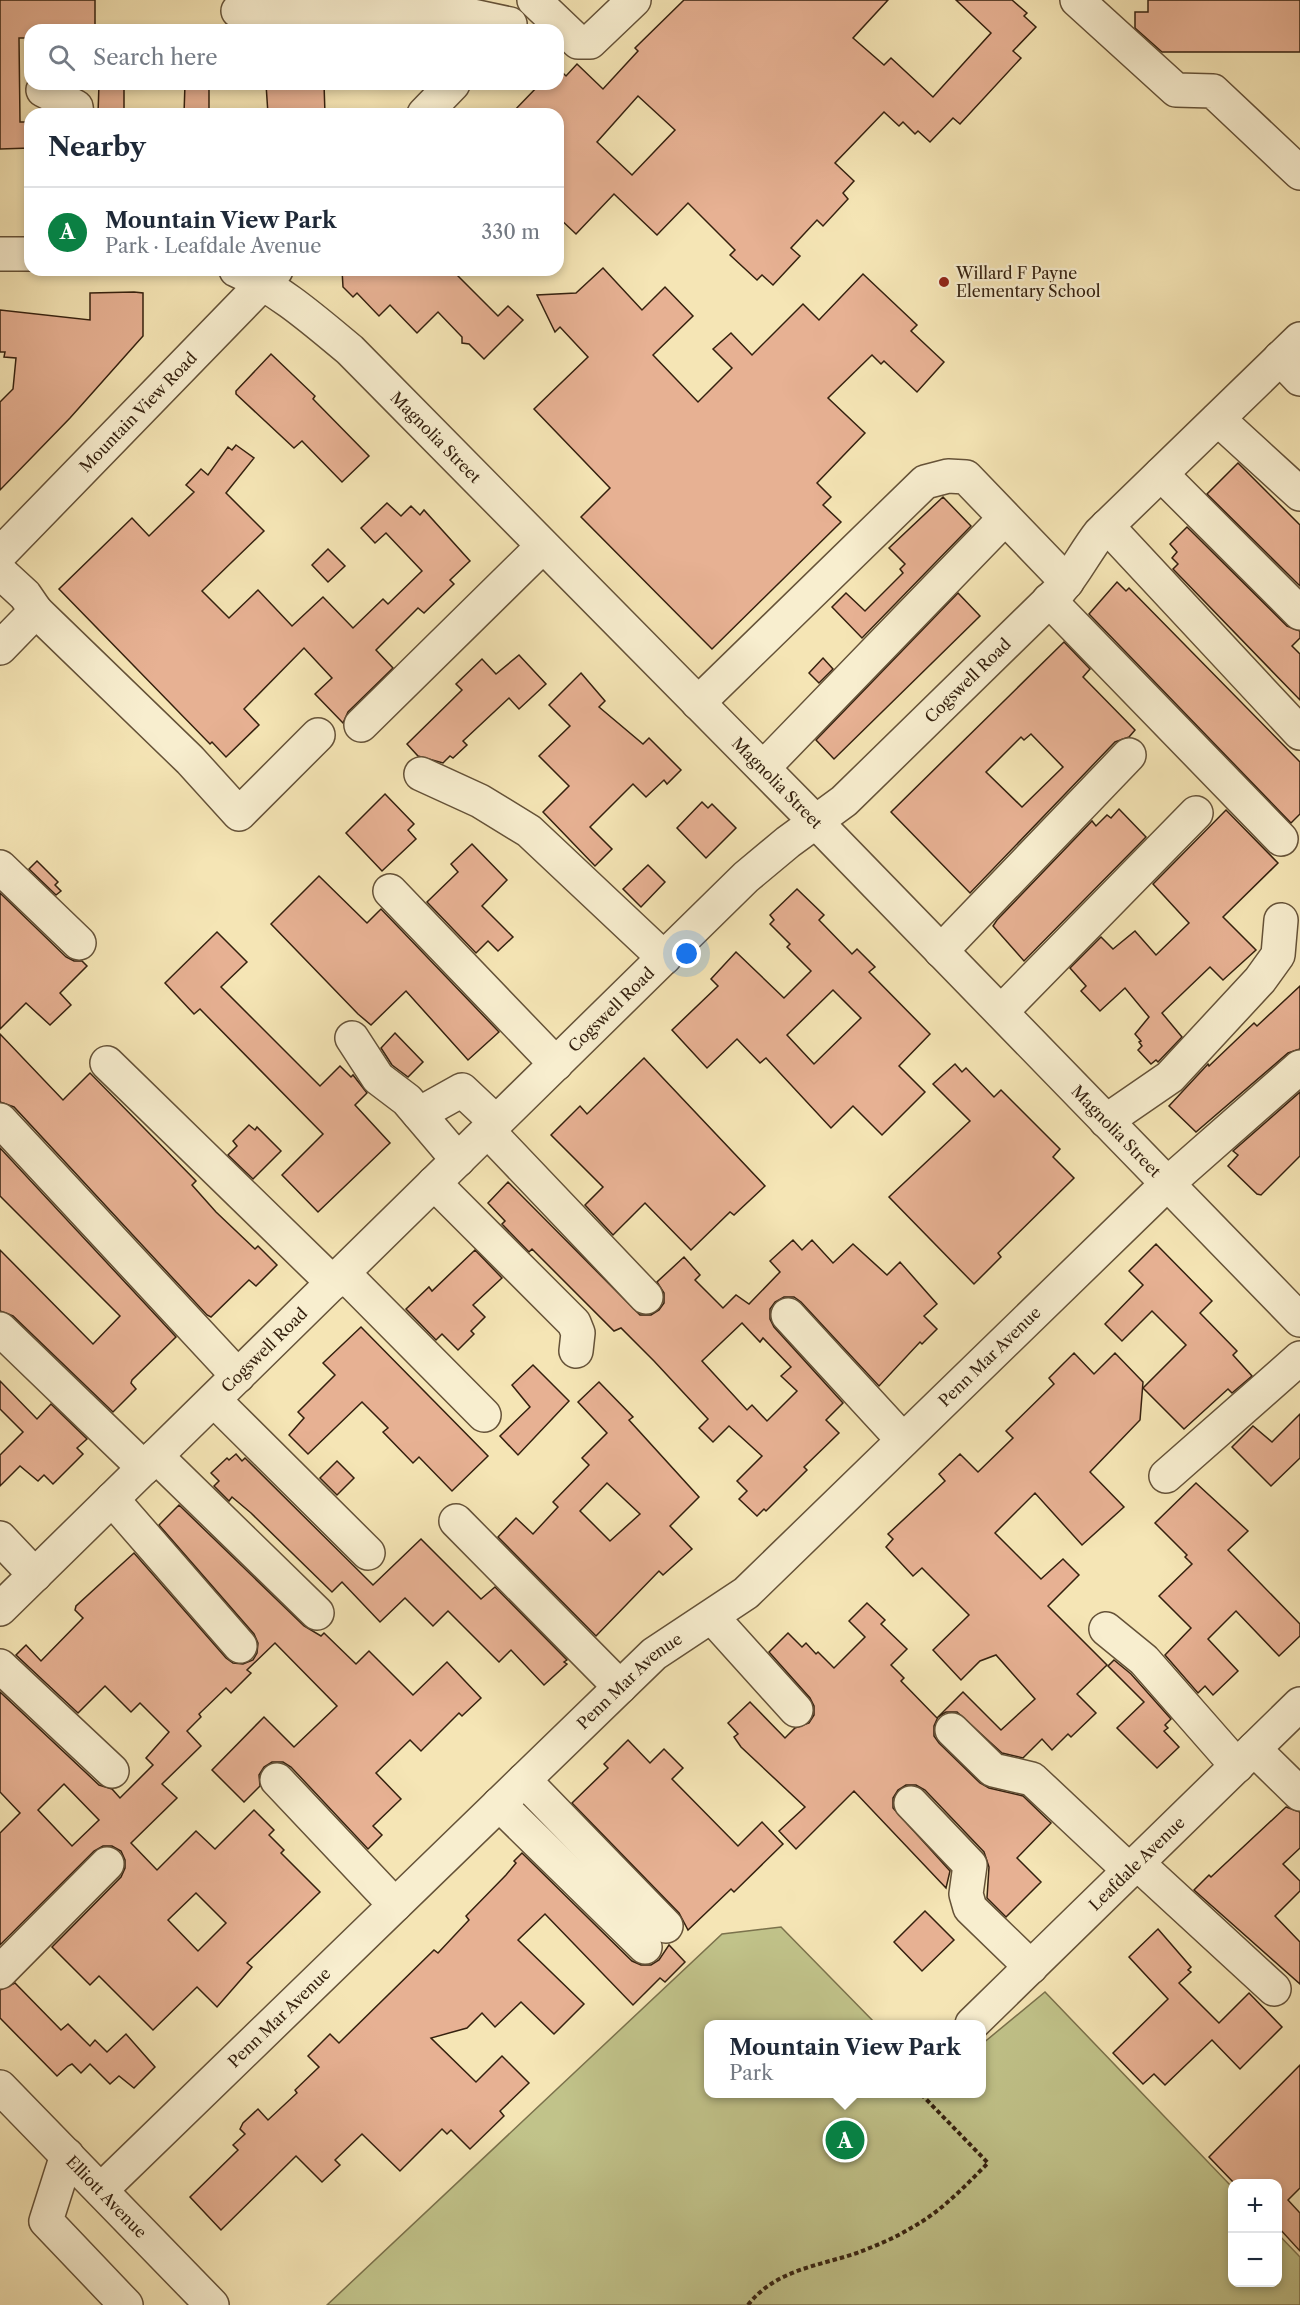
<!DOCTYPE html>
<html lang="en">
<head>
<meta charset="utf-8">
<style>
  body { margin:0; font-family:"Libre Caslon Text",serif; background:#f2f2f3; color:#1f2937 }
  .controls { position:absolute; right:18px; bottom:18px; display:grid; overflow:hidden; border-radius:12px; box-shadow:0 3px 9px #0003 }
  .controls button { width:54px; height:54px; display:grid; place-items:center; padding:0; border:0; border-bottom:2px solid #e0e1e3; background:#fff; color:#1f2937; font:30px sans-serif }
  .you { position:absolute; left:687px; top:954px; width:21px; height:21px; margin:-15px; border:4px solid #fff; border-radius:50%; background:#1a73e8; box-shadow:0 0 0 9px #1a73e833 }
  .badge { display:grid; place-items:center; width:39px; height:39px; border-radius:50%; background:#0b8043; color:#fff; font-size:20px; font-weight:700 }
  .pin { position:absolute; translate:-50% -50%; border:3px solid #fff; box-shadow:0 2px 6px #0006 }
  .popup { position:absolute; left:704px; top:2020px; width:282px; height:78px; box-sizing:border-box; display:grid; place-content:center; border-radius:12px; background:#fff; filter:drop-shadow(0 2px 4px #0005); font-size:20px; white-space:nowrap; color:#747a83 }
  .popup b { font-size:22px; color:#1f2937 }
  .popup::after { content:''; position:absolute; left:50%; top:100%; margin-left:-12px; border:12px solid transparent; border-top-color:#fff }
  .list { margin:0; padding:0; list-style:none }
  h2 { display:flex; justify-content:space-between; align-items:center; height:78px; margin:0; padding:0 24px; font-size:26px }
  h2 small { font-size:20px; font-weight:400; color:#747a83 }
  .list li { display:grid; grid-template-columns:39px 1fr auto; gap:18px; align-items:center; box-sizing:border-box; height:90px; padding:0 24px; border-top:2px solid #e0e1e3 }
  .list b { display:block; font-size:22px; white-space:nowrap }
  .list p { margin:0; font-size:20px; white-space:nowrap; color:#747a83 }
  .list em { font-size:20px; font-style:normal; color:#747a83 }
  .icon { flex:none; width:33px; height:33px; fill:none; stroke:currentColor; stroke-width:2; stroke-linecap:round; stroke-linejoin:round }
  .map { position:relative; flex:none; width:1300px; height:2305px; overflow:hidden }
  .search { position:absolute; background:#fff; box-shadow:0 3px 9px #0003; left:24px; top:24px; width:540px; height:66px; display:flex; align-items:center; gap:15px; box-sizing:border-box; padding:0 21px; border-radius:18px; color:#747a83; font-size:22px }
  .panel { position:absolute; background:#fff; box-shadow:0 3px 9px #0003; left:24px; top:108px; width:540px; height:168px; border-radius:18px }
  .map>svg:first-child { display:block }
  .green { fill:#c1c38a; stroke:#7b724c; stroke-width:1.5 }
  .building { fill:#e7b193; stroke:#35210f; stroke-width:1.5; fill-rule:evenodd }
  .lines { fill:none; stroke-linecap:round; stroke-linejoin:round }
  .minor-casing { stroke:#655238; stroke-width:36 }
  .path { stroke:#35210f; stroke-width:4; stroke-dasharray:4.5 3; stroke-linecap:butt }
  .minor { stroke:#f8eecf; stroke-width:33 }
  .poi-dot { fill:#8f2418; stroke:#f8eecf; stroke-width:2 }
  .labels { text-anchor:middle; stroke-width:4.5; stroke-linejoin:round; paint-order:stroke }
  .poi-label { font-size:16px; fill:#35210f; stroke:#f8eecf; text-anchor:start }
  .street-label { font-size:16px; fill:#35210f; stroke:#f8eecf }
</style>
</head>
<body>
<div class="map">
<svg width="1300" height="2305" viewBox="0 0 1300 2305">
  <rect width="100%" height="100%" fill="#f5e5b5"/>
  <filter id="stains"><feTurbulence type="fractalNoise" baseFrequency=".00333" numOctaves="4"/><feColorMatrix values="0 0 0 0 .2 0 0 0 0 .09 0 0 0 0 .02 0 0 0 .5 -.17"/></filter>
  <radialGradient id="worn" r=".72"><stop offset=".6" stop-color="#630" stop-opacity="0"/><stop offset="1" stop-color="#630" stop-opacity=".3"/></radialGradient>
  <path class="green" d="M781 1927 876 2024H708V2094H982V2044L1045 1992 1232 2187V2282H1278V2234L1300 2257V2305H327L722 1934Z"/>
  <g class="building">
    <path d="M0 0H95V30H30V38H19L20 122H30V148L0 149Z"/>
    <path d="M684 0H888L853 38 884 65 891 58 933 97 991 33 956 0H1012L1027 13 1024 16 1036 27 1013 51 1021 58 960 124 953 118 930 142 918 131 915 134 903 122 899 126 884 112 835 163 854 181 843 193 848 199 823 226 817 220 791 248 800 256 773 285 762 275 757 280 730 255 735 250 688 203 657 235 614 194 576 234 558 217V114H511L540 84H558V79L563 73 566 76 577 64 603 89 638 51 635 48ZM638 96 675 130 632 175 597 142Z"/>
    <path d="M1148 0H1300V52H1162L1135 28V12H1148Z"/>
    <path d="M99 84H124V114H98Z"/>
    <path d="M185 84H209V114H184Z"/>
    <path d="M266 84H324L325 114H268Z"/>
    <path d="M603 268 642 310 665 287 693 316 653 355 698 402 732 368 713 349 731 333 752 355 803 304 819 320 863 274 917 325 911 331 944 362 917 392 884 361 881 364 872 355 828 398 865 433 817 483 831 497 823 505 841 522 712 649 581 517 610 488 534 409 588 357 560 327 555 332 537 295 576 293Z"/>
    <path d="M342 270H452L498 316 508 306 523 320 484 359 469 344 462 343V337L438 312 417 333 390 305 379 316 357 293 353 297 343 287Z"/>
    <path d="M134 292 143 293V336L70 418 0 490V402L13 389 16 358 4 357 5 352H0V310L90 320V293Z"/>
    <path d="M271 354 315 396 313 399 369 456 342 482 302 441 294 448 236 394V391Z"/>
    <path d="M236 445 254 458 226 493 264 531 202 591 229 618 258 590 292 626 323 597 353 628 383 599 388 604 422 571 386 533 375 543 361 528 387 503 401 516 411 506 420 515 424 510 470 561 450 580 454 584 424 613 418 608 376 650 393 668 348 712 343 723 315 694 332 678 304 648 244 709 259 725 226 757 212 742 210 744 59 589 132 518 149 536 194 492 186 485 201 469 208 475 228 447 232 450Z"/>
    <path d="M1238 463 1300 525V586L1207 494Z"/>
    <path d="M943 497 971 526 862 638 832 607 846 593 865 611 903 573 900 569 905 564 889 548Z"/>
    <path d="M1187 527 1287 626 1300 631V638L1292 646 1300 654V700L1173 569 1178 564 1172 558 1177 552 1170 544Z"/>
    <path d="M328 549 345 566 328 582 312 565Z"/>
    <path d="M1117 582 1126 591 1129 588 1300 762V814L1291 823 1089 614Z"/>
    <path d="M958 593 980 616 834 759 816 740Z"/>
    <path d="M1064 642 1090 669 1083 677 1135 730 1129 737 1115 742 970 893 891 812ZM1031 734 1063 767 1022 807 986 772 1021 737 1024 740Z"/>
    <path d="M519 655 546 684 519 709 509 698 463 741 467 745 453 758 450 756 443 763 418 756 407 744 462 690 456 684 482 659 496 674Z"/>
    <path d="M823 658 833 669 819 683 809 673Z"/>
    <path d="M581 673 605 701 599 707 643 744 649 738 681 770 667 784 664 780 646 797 633 784 590 827 612 849 595 866 543 812 569 786 539 756 570 726 549 705Z"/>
    <path d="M385 794 414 824 408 830 416 839 382 871 346 833Z"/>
    <path d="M702 802 708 808 712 804 736 828 706 858 677 828Z"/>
    <path d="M1119 809 1146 837 1024 961 993 926 997 920 1092 821 1096 826 1107 815 1111 818Z"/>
    <path d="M1226 810 1278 863 1223 917 1256 950 1223 980 1210 967 1162 1013 1182 1037 1158 1062 1156 1060 1151 1064 1138 1050 1142 1046 1139 1042 1141 1041 1135 1034 1149 1017 1125 988 1100 1011 1081 991 1086 986 1070 968 1101 937 1113 949 1135 931 1156 955 1189 923 1153 884Z"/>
    <path d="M472 844 507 880 482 906 513 937 498 951 488 941 476 953 427 902 458 872 451 864Z"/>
    <path d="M37 861 58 882 55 885 61 891 56 895 29 869Z"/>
    <path d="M648 865 665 882 641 907 623 889Z"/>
    <path d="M319 876 367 923 381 909 499 1032 468 1060 406 991 371 1025 358 1014 271 924Z"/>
    <path d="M797 889 824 915 819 920 852 954 857 949 875 967 869 972 930 1034 899 1066 925 1092 882 1135 853 1106 831 1128 766 1058 760 1063 737 1039 707 1068 672 1030 718 986 711 979 736 952 784 998 811 971 787 947 790 944 770 924 774 920 770 915ZM833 990 861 1018 814 1064 787 1035Z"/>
    <path d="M0 893 66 957 74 961H82L87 966 60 993 71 1005 50 1025 26 1003 0 1029Z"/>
    <path d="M217 932 247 962 221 987 320 1086 340 1066 351 1077 353 1075 367 1093 355 1105 390 1143 318 1212 282 1175 323 1134 200 1009 194 1014 165 983Z"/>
    <path d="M1300 986V1049L1288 1053 1196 1132 1169 1106 1208 1064 1209 1066 1254 1023 1257 1026Z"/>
    <path d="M395 1033 423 1062 408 1077 392 1065 381 1048Z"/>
    <path d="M0 1034 63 1100 90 1073 196 1181 192 1185 216 1212 255 1249 258 1246 277 1265 256 1286 249 1280 211 1317 207 1315 14 1107 0 1102Z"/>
    <path d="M644 1058 765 1186 734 1215 730 1212 691 1250 645 1203 613 1235 585 1205 603 1187 551 1135 580 1106 587 1114Z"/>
    <path d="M955 1064 962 1072 966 1068 994 1097 1001 1090 1060 1149 1053 1157 1074 1178 998 1253 1001 1257 974 1284 889 1197 970 1121 933 1084Z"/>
    <path d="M1300 1092V1156L1261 1195 1257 1194 1228 1166 1238 1155 1233 1151Z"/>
    <path d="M249 1125 255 1130 257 1127 281 1151 253 1179 228 1155 237 1146 233 1141Z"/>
    <path d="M0 1148 176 1337 132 1380 131 1383 136 1389 113 1412 13 1316 0 1311V1250L93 1344 120 1316 0 1196Z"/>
    <path d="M508 1182 640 1315H651L659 1310 664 1303V1293L657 1282 684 1257 700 1275 695 1280 723 1308 736 1295 749 1304 780 1272 770 1261 793 1240 802 1250 812 1240 833 1263 853 1244 887 1275 900 1262 937 1304 924 1316 937 1329 922 1344 920 1342 879 1386 801 1302 794 1297H784L775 1302 770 1309V1319L774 1327 843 1403 826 1420 839 1433 804 1467 807 1470 766 1511 764 1509 757 1516 739 1499 747 1491 737 1481 762 1456 729 1426 713 1442 699 1428 708 1419 654 1361 621 1328 614 1331 532 1249 529 1252 502 1224 505 1221 488 1203ZM742 1323 760 1342 763 1338 791 1367 781 1376 797 1391 767 1421 752 1405 747 1410 702 1361Z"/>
    <path d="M1156 1244 1212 1301 1200 1313 1237 1351 1233 1355 1252 1376 1232 1393 1228 1389 1184 1429 1143 1388 1186 1345 1152 1311 1122 1341 1105 1324 1143 1285 1129 1271Z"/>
    <path d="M475 1250 502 1278 473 1305 485 1317 471 1331 474 1334 458 1350 442 1334 436 1340 406 1309 429 1287 432 1291Z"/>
    <path d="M361 1327 488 1456 452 1491 419 1457 413 1463 383 1432 388 1428 362 1402 308 1454 289 1435 304 1418 298 1412 335 1375 323 1363Z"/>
    <path d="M1074 1353 1094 1374 1115 1353 1143 1382 1140 1420 1090 1472 1124 1507 1082 1545 1035 1493 995 1533 1041 1579 1063 1559 1079 1575 1048 1606 1107 1665 1077 1694 1096 1713 1071 1737 1068 1734 1052 1750 1042 1739 1023 1758 1002 1753 957 1712H946L938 1717 934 1726V1736L939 1743 980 1783 989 1788 1023 1796 1051 1823 1017 1858 1041 1882 1006 1917 987 1898 989 1867 984 1852 925 1790 916 1785H906L898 1790 893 1798V1808L950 1871 946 1888 854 1791 796 1849 779 1831 805 1807 741 1747 734 1737 738 1734 728 1723 750 1702 785 1738 795 1728 809 1723 814 1715V1706L810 1698 769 1652 788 1633 802 1647 806 1643 816 1654 818 1652 834 1668 865 1637 849 1621 867 1603 885 1620 881 1624 907 1649 891 1665 904 1678 901 1681 937 1718 963 1692 1001 1730 1035 1699 996 1655 980 1661 961 1680 933 1650 969 1615 922 1568 913 1576 886 1547 893 1539 888 1534 945 1481 939 1474 960 1454 978 1472 1013 1438 1006 1431 1054 1384 1049 1378Z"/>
    <path d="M533 1365 569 1401 518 1455 500 1436 530 1407 512 1385Z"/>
    <path d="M0 1381 37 1419 51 1404 87 1439 77 1448 83 1454 53 1484 44 1475 38 1481 20 1466 0 1486V1455L23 1432 0 1409Z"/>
    <path d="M599 1382 633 1417 629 1420 699 1497 670 1526 692 1549 663 1575 659 1571 596 1636 498 1537 516 1518 533 1534 558 1507 553 1502 589 1465 582 1458 607 1433 578 1402ZM607 1483 640 1514 610 1541 580 1511Z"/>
    <path d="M1300 1414V1458L1271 1486 1232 1447 1253 1426 1272 1442Z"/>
    <path d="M236 1454 242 1461 245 1458 373 1585 421 1539 481 1599 495 1587 567 1660 564 1662 567 1664 544 1685 511 1650 499 1662 448 1611 433 1626 405 1598 380 1622 342 1582 332 1592 251 1513 232 1497 229 1501 214 1486 219 1481 211 1473 227 1458 229 1460Z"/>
    <path d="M337 1461 354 1478 337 1495 320 1478Z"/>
    <path d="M1196 1483 1248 1531 1228 1550 1300 1624V1636L1279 1656 1236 1611 1208 1639 1238 1671 1213 1695 1205 1686 1198 1693 1165 1655 1191 1628 1159 1596 1192 1564 1185 1557 1187 1555 1155 1523Z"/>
    <path d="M179 1505 304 1626 321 1636 324 1633 356 1664 369 1651 413 1695 447 1662 481 1698 462 1716 459 1713 421 1751 410 1740 376 1773 401 1799 373 1826 382 1835 368 1849 291 1767 283 1762H272L264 1767 259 1775 260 1786 244 1802 212 1770 264 1717 294 1747 337 1706 275 1643 247 1670 251 1673 231 1693 226 1688 199 1714 201 1717 187 1731 201 1746 162 1784 177 1798 131 1843 157 1870 196 1831 215 1849 254 1810 274 1830 269 1835 284 1850 281 1853 320 1892 247 1963 252 1967 217 2007 197 1987 153 2030 99 1976 90 1985 52 1947 121 1877 125 1868V1860L121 1851 112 1846H103L94 1851 0 1945V1833L20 1813 0 1792V1692L99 1785 112 1789 120 1798 153 1765 146 1758 169 1732 140 1703 131 1712 105 1686 78 1713 16 1655 26 1645 41 1661 83 1618 75 1610 76 1606 134 1553 226 1658 233 1663 243 1664 253 1660 257 1653 258 1643 254 1634 159 1525ZM64 1784 99 1820 72 1846 38 1810ZM196 1893 226 1923 198 1951 168 1920Z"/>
    <path d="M1114 1660 1131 1674 1171 1719 1165 1725 1168 1728 1164 1731 1179 1747 1157 1768 1117 1728 1144 1702 1108 1666Z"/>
    <path d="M628 1740 650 1763 664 1749 683 1768 672 1779 738 1846 762 1822 783 1844 734 1892 731 1889 688 1930 679 1913 572 1803 608 1768 604 1764Z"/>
    <path d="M1286 1807 1300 1812V1848L1283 1864 1300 1881V1891L1275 1916 1300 1942V1984L1194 1890 1209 1875 1211 1877Z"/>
    <path d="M522 1853 632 1961 641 1965H651L659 1960 669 1945 685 1962 665 1982 660 1978 633 2005 545 1914 518 1940 584 2004 554 2034 521 2002 495 2027 482 2013 467 2028 431 2038 476 2082 502 2056 529 2083 500 2111 504 2116 470 2149 451 2130 447 2134 442 2129 400 2171 362 2134 335 2160 340 2165 322 2182 296 2156 221 2230 190 2197 238 2150 233 2145 245 2134 240 2129 243 2123 258 2109 268 2120 297 2093 295 2090 319 2067 308 2056 330 2034 339 2043 434 1950 438 1953 469 1920 466 1916 506 1875 516 1863 514 1861Z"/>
    <path d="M925 1911 954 1940 922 1971 894 1942Z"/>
    <path d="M1158 1929 1191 1967 1188 1970 1191 1972 1179 1983 1219 2023 1249 1993 1282 2027 1240 2069 1212 2040 1165 2085 1154 2074 1143 2084 1113 2053 1168 1999 1129 1957Z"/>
    <path d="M15 1983 61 2030 68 2024 90 2046 95 2040 107 2052 126 2034 155 2067 134 2088 119 2076 110 2084 90 2064 81 2073 72 2064 68 2066 57 2076 0 2018V1990Z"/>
    <path d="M1300 2065V2188L1288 2200 1300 2213V2251L1278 2227V2184H1235L1209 2157Z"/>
  </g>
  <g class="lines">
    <defs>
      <g id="minor">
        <path d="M534 0 578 42H590L634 0"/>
        <path d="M1077 0 1176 90 1213 91 1300 173"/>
        <path d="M238 11 454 12 510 24"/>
        <path d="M43 90 76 107 77 114"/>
        <path d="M424 114 453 84"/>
        <path d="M0 254H30"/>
        <path id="s1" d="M236 270C279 289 315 321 350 350L816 822 1300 1320"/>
        <path d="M1280 358 1300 379"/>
        <path d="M1218 419 1300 494"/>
        <path d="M1161 474 1300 613"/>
        <path d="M1107 526 1300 733"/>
        <path id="s2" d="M0 554 276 270"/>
        <path d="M0 572 25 595 36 611 0 648"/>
        <path d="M1049 600 1281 839"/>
        <path d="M36 611 190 760 239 814 318 735"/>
        <path d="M698 703 925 482 948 476 966 477 1067 582"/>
        <path d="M361 725 543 546"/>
        <path d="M763 768 1005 518"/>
        <path d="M421 774 480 801 529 831 664 958"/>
        <path d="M0 867 79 943"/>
        <path d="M390 891 556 1064"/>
        <path d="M941 951 1129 755"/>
        <path d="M1001 1012 1196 813"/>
        <path d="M352 1038 378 1078 407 1100 458 1160"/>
        <path d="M107 1063 333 1283"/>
        <path d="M419 1114 462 1090 496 1122"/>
        <path d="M0 1120 238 1376"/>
        <path d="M1106 1121 1170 1077 1260 980 1278 955 1281 920"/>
        <path d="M488 1131 646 1297"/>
        <path d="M434 1183 574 1323 578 1333 576 1351"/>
        <path d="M343 1273 484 1415"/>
        <path d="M788 1315 903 1440"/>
        <path d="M0 1329 144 1468"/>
        <path d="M214 1400 368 1553"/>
        <path d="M156 1456 317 1613"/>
        <path d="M1166 1476 1300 1358"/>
        <path d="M112 1499 240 1646"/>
        <path d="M456 1521 620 1687"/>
        <path d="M0 1538 35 1575"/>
        <path id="s3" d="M0 1609 746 877 788 842 844 801 1060 590C1076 572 1085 552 1100 533L1300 339"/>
        <path d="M712 1617 796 1710"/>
        <path d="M1106 1629 1144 1660 1237 1766"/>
        <path d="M0 1666 112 1771"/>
        <path d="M952 1730 993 1770 1032 1779 1130 1871"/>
        <path d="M1254 1749 1300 1794"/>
        <path d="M277 1780 395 1905"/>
        <path d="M524 1780 666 1926"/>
        <path d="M911 1803 970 1865 966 1894 970 1908 1031 1967"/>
        <path d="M499 1804 645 1947"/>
        <path d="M1137 1863 1274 1989"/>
        <path d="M0 1972 107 1864"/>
        <path id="s4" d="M972 2024 1300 1704"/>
        <path id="s5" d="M0 2087 212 2305"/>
        <path d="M67 2155 46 2221 126 2305"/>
        <path id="s6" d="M101 2190 654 1654 746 1593 1167 1184 1300 1067"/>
      </g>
    </defs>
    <use href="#minor" class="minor-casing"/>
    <path class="path" d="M748 2305C775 2270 818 2266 857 2253 875 2246 895 2238 911 2228 941 2212 965 2186 988 2163L921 2094"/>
    <use href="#minor" class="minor"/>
  </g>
  <circle class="poi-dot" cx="944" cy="282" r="6"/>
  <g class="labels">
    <g class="poi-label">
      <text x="956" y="279">Willard F Payne<tspan x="956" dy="18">Elementary School</tspan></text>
    </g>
    <g class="street-label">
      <text dy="6" stroke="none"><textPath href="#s2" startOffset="198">Mountain View Road</textPath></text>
      <text dy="6" stroke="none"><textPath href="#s1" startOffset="262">Magnolia Street</textPath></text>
      <text dy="6" stroke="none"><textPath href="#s3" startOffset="1342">Cogswell Road</textPath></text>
      <text dy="6" stroke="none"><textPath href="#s1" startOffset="748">Magnolia Street</textPath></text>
      <text dy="6" stroke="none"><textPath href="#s3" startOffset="856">Cogswell Road</textPath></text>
      <text dy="6" stroke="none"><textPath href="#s1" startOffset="1234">Magnolia Street</textPath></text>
      <text dy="6" stroke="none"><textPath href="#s3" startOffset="370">Cogswell Road</textPath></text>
      <text dy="6" stroke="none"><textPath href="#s6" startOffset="1220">Penn Mar Avenue</textPath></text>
      <text dy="6" stroke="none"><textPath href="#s6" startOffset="734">Penn Mar Avenue</textPath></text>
      <text dy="6" stroke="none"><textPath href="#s4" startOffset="230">Leafdale Avenue</textPath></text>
      <text dy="6" stroke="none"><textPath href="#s6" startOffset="248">Penn Mar Avenue</textPath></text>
      <text dy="6" stroke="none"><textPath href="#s5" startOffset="153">Elliott Avenue</textPath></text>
    </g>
  </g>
  <rect width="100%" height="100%" filter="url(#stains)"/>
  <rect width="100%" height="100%" fill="url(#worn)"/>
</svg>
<div class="controls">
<button>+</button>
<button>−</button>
</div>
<div class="you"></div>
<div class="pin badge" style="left:845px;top:2140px">A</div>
<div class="popup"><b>Mountain View Park</b>Park</div>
<div class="search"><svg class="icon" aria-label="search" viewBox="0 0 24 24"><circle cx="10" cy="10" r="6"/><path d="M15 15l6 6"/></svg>Search here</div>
<section class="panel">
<h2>Nearby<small></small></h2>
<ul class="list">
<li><span class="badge">A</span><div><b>Mountain View Park</b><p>Park · Leafdale Avenue</p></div><em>330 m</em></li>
</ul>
</section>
</div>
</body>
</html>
